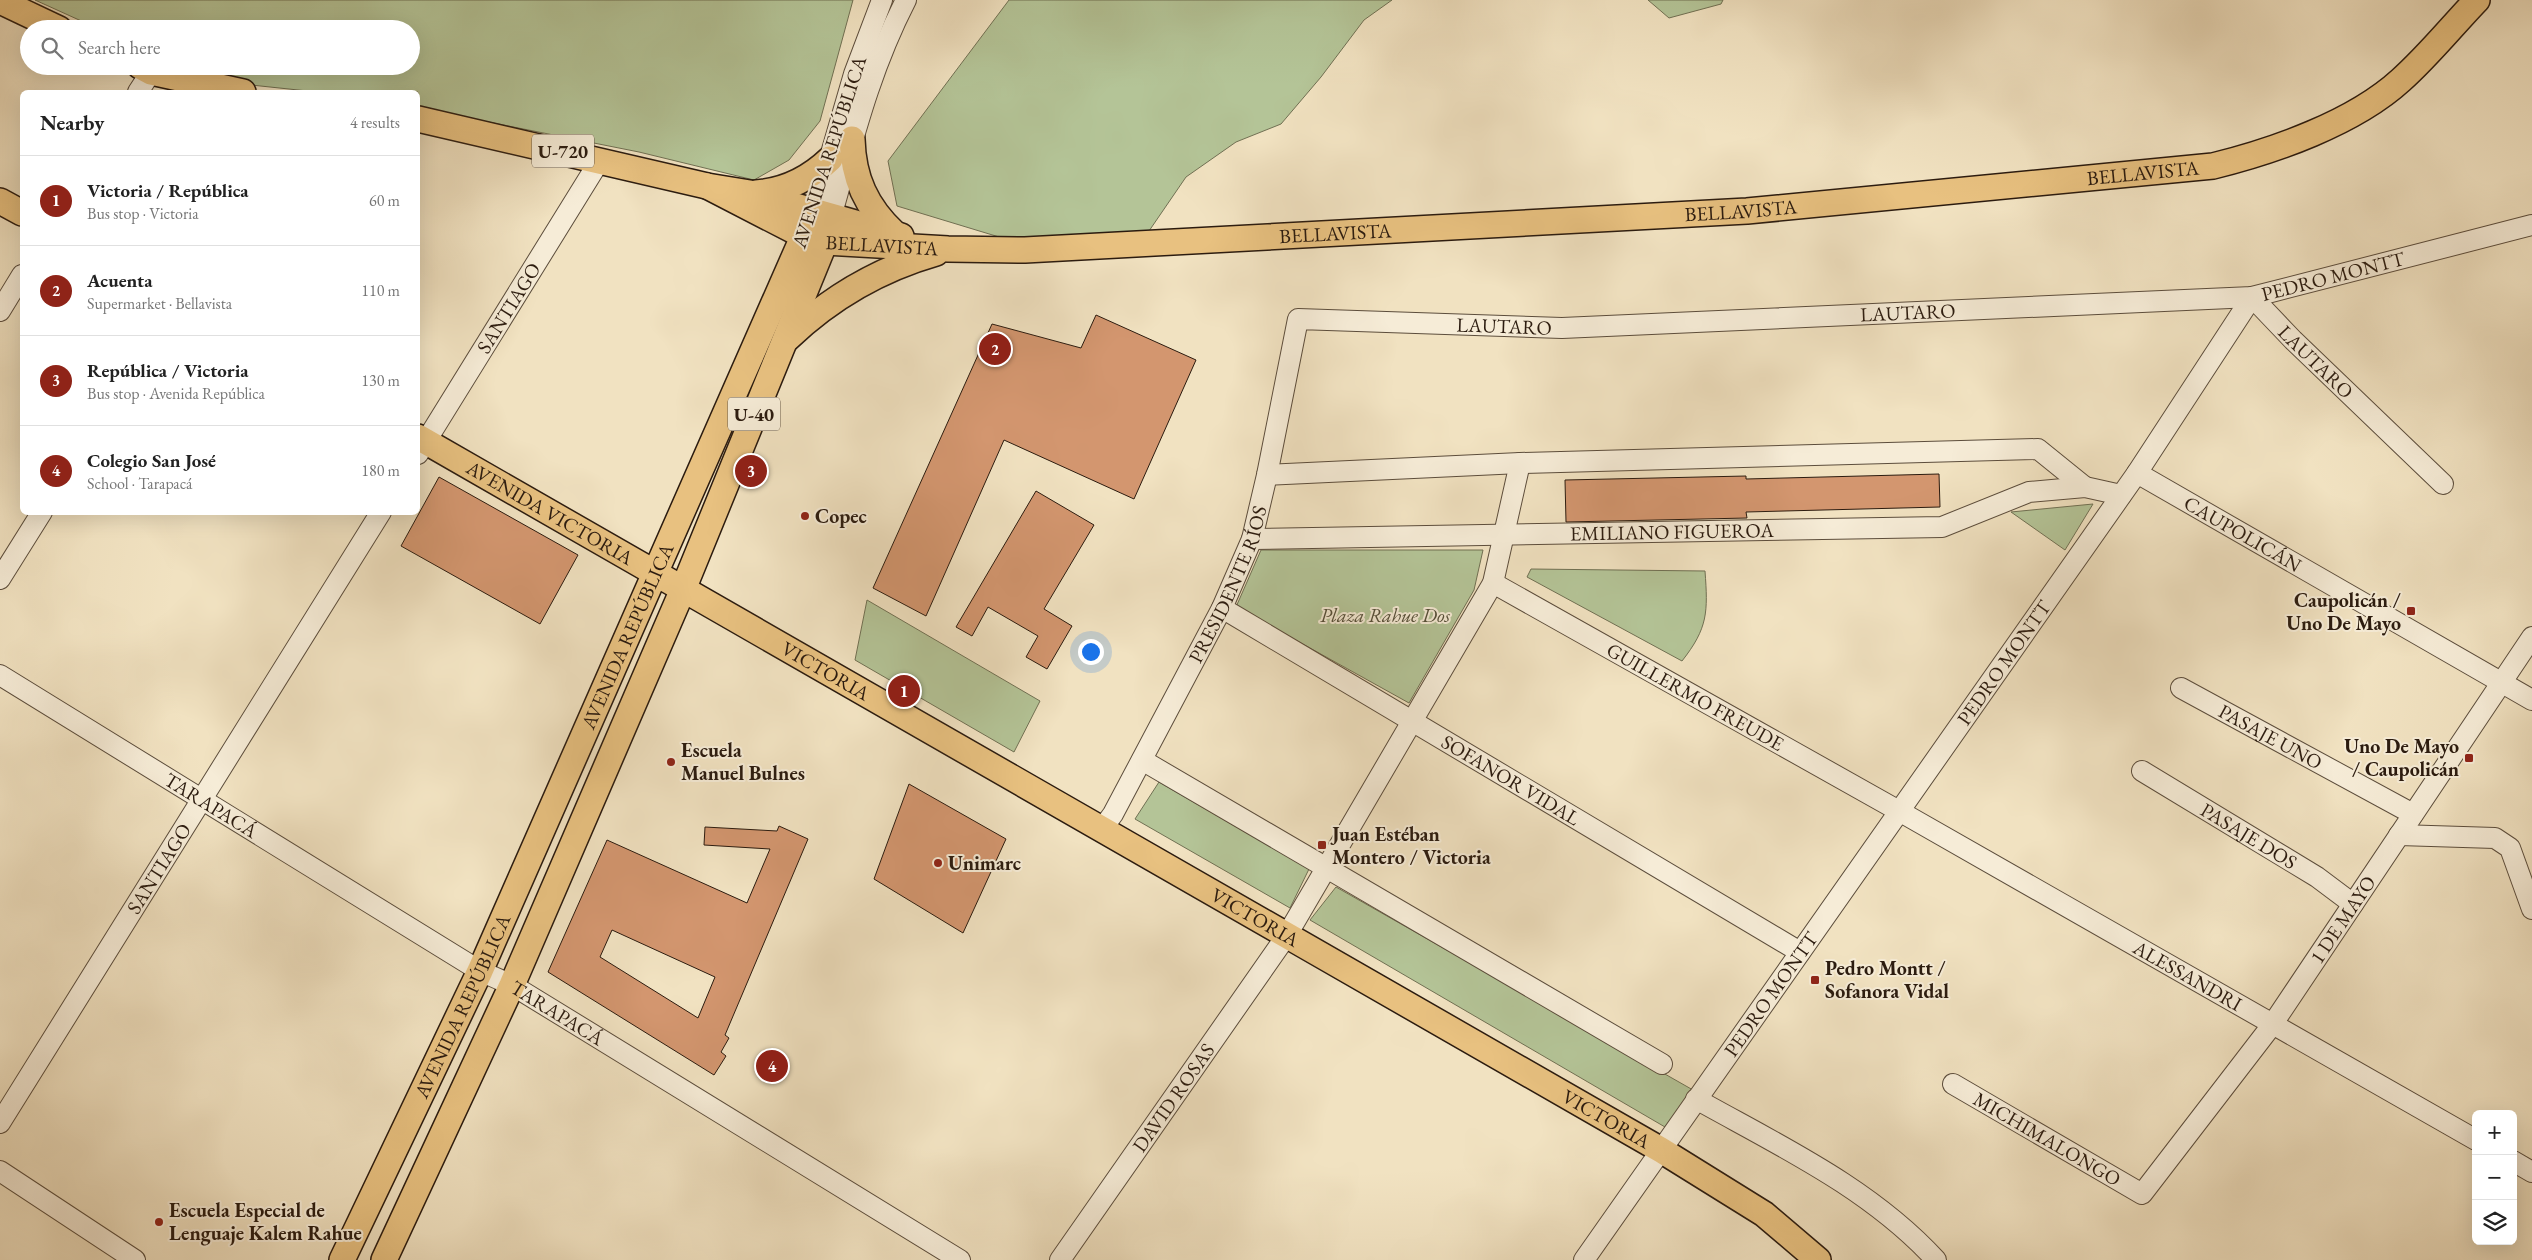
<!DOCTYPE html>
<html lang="en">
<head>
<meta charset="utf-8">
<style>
  body { margin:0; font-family:"EB Garamond",serif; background:#f6f6f6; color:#222 }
  .controls { position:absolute; right:15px; bottom:15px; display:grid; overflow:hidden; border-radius:8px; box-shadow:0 5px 20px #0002 }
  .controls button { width:45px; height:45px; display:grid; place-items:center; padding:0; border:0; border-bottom:1px solid #e0e0e0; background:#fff; color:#222; font:25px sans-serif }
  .you { position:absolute; left:1090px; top:651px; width:18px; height:18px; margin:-12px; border:4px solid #fff; border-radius:50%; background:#1a73e8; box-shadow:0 0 0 8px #1a73e833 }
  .badge { display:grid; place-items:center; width:32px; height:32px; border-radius:50%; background:#8f2418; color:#fff; font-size:16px; font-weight:700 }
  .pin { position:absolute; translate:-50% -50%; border:2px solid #fff; box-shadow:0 1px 5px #0006 }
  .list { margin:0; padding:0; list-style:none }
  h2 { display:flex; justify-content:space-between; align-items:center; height:65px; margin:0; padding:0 20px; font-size:21px }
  h2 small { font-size:16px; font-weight:400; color:#767676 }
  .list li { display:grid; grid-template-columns:32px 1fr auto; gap:15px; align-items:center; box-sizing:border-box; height:90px; padding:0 20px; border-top:1px solid #e0e0e0 }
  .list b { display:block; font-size:19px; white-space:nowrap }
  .list p { margin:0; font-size:16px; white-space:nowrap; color:#767676 }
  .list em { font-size:16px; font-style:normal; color:#767676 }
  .icon { flex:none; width:28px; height:28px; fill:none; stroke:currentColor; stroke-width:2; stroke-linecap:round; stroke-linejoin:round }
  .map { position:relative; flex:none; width:2532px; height:1260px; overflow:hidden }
  .search { position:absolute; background:#fff; box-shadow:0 5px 20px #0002; left:20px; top:20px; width:400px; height:55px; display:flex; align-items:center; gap:12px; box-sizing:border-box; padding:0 18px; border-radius:28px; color:#767676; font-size:19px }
  .panel { position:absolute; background:#fff; box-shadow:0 5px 20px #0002; left:20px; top:90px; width:400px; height:425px; border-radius:8px }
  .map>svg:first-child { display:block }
  .green { fill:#b4c497; stroke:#707053 }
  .building { fill:#d3966f; stroke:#2b1b0f; fill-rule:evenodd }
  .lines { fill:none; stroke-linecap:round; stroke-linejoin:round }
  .minor-casing { stroke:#5c4d3c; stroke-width:22 }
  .major-casing { stroke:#2b1b0f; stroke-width:28 }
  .minor { stroke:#f6ecd7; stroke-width:20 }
  .major { stroke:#e8c180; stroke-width:25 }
  .poi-dot { fill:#8f2418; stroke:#f6ecd7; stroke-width:2 }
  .labels { text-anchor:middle; stroke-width:4; stroke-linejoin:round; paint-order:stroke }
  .shield { fill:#f6ecd7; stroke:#685a4b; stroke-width:1 }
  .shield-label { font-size:19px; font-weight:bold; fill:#2b1b0f }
  .street-label { font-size:20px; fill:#2b1b0f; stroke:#f6ecd7 }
  .poi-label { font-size:20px; font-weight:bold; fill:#2b1b0f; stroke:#f6ecd7; text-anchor:start }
  .park-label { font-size:20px; font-style:italic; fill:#544e38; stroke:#f6ecd7 }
</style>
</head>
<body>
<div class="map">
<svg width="2532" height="1260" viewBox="0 0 2532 1260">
  <rect width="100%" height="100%" fill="#f1e2c1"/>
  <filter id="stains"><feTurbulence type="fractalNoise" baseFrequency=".004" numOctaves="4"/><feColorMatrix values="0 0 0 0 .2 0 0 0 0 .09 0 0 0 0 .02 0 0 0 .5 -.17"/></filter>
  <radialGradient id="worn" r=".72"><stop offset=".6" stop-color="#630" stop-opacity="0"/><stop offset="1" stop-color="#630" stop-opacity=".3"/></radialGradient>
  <g class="green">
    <path d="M35 0H853L820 121 789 160 754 180 639 152 418 108V92H317L251 85 192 66H411V29H99Z"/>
    <path d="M1009 0H1392L1364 20 1321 77 1281 124 1236 142 1186 177 1149 231 1009 240 897 206 888 161Z"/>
    <path d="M1648 0H1723L1721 4 1669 18Z"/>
    <path d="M2093 504 2065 550 2011 512Z"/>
    <path d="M1261 550H1483L1474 590 1409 703 1236 607Z"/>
    <path d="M1531 569 1705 571C1708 612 1708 628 1682 661L1527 577Z"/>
    <path d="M867 600 1040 701 1014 752 855 660Z"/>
    <path d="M1159 782 1309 869 1290 908 1135 819Z"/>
    <path d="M1336 887 1693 1090 1665 1127 1310 920Z"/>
  </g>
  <g class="building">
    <path d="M1096 315 1196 360 1134 499 1004 440 926 616 873 588 992 324 1081 348Z"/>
    <path d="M1939 474 1940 507 1746 512 1747 518 1566 522 1565 480 1746 476V479Z"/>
    <path d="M439 477 578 555 540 624 401 546Z"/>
    <path d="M1036 491 1094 525 1044 609 1072 626 1047 669 1026 657 1038 636 988 607 972 636 956 627Z"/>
    <path d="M909 784 1006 839 963 933 874 879Z"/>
    <path d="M779 826 808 839 725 1035 729 1038 721 1052 726 1056 714 1075 548 972 607 840 747 903 770 849 704 845 705 827 777 831ZM612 930 715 977 698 1018 600 957Z"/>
  </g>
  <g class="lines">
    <defs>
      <g id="minor">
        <path d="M138 92 151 72"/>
        <path d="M814 212 854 74 882 0"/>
        <path d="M831 217C853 140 869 72 906 0"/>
        <path id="s1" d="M2252 297 2293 340 2443 484"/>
        <path d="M0 311 22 275"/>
        <path id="s2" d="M418 454 600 160"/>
        <path id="s3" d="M2137 473 2532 700"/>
        <path d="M1267 475 1520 463 2038 449 2085 487"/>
        <path id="s4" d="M1252 539 1942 527 2029 492 2085 487 2121 495"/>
        <path d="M0 579 42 512"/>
        <path id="s5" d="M1493 583 1899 811 2476 1140"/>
        <path id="s6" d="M1222 608 1800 952"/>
        <path id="s7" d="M0 675 480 971 512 985 960 1260"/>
        <path id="s8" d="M2181 688 2413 814"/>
        <path d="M1142 760 1662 1064"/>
        <path id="s9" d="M2142 771 2317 877 2353 904"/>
        <path id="s10" d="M1102 829 1113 814 1222 608 1252 539 1267 475 1298 319 1562 328 2252 297 2532 225"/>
        <path d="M2399 835 2495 838 2510 848 2532 909"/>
        <path id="s11" d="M1953 1084 2142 1194 2272 1025 2532 637"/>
        <path d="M1696 1099C1780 1146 1870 1188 1936 1260"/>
        <path id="s12" d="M0 1123 381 512"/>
        <path d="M2513 1161 2532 1172"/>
        <path d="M0 1171 135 1260"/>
        <path id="s13" d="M1060 1260 1287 935 1493 583 1520 463"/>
        <path id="s14" d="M1584 1260 2137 473 2252 297"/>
      </g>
      <g id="major">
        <path d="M0 1 59 29"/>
        <path d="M140 66 151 72 243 92"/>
        <path d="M418 119 707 186 750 193 901 236"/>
        <path d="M852 139C853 178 866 207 895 234"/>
        <path id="s15" d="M707 186 804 236 825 242 948 249 1025 250 1747 211 2213 166C2274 151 2354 123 2401 80 2428 56 2452 26 2477 0"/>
        <path d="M756 193C785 191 809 179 830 159"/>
        <path d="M0 201 22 213"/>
        <path d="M788 338C830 298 880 269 936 253"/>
        <path id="s16" d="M418 437 1661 1150 1764 1214 1818 1260"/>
        <path id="s17" d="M342 1260 480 971 814 212"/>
        <path d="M384 1260 512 985 684 587 825 242 831 217"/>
      </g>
    </defs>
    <use href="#minor" class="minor-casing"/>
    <use href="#major" class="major-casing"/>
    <use href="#minor" class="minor"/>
    <use href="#major" class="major"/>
  </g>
  <g class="poi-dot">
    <circle cx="805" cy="516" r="5"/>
    <rect x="2406" y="606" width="10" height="10" rx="2.5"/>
    <rect x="2464" y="753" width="10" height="10" rx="2.5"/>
    <circle cx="671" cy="762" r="5"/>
    <rect x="1317" y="840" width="10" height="10" rx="2.5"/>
    <circle cx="938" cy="863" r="5"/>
    <rect x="1810" y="975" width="10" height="10" rx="2.5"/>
    <circle cx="159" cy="1222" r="5"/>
  </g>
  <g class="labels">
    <g class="shield">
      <rect x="532" y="134.5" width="62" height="33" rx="4"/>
      <rect x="728" y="397.5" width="52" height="33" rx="4"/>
    </g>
    <g class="shield-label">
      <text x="563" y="158">U-720</text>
      <text x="754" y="421">U-40</text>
    </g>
    <g class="street-label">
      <text transform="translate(829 152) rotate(-72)" y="7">AVENIDA REPÚBLICA</text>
      <text dy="7" stroke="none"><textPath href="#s15" startOffset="1452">BELLAVISTA</textPath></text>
      <text dy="7" stroke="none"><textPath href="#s15" startOffset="1048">BELLAVISTA</textPath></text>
      <text dy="7" stroke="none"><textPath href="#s15" startOffset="642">BELLAVISTA</textPath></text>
      <text dy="7" stroke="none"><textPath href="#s15" startOffset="188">BELLAVISTA</textPath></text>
      <text dy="7" stroke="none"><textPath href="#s10" startOffset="1590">PEDRO MONTT</textPath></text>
      <text dy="7" stroke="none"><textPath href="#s2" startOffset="172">SANTIAGO</textPath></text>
      <text dy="7" stroke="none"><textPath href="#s10" startOffset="1162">LAUTARO</textPath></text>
      <text dy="7" stroke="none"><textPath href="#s10" startOffset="758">LAUTARO</textPath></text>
      <text dy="7" stroke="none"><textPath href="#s1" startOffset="91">LAUTARO</textPath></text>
      <text dy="7" stroke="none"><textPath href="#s16" startOffset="152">AVENIDA VICTORIA</textPath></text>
      <text dy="7" stroke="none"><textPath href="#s4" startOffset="420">EMILIANO FIGUEROA</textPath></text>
      <text dy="7" stroke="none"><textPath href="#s3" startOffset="122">CAUPOLICÁN</textPath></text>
      <text dy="7" stroke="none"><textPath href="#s10" startOffset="276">PRESIDENTE RÍOS</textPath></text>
      <text dy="7" stroke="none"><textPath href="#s17" startOffset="686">AVENIDA REPÚBLICA</textPath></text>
      <text dy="7" stroke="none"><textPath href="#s14" startOffset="730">PEDRO MONTT</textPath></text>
      <text dy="7" stroke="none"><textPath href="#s16" startOffset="470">VICTORIA</textPath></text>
      <text dy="7" stroke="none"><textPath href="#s5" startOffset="232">GUILLERMO FREUDE</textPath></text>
      <text dy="7" stroke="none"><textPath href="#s8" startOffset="102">PASAJE UNO</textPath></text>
      <text dy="7" stroke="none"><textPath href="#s6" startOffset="336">SOFANOR VIDAL</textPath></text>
      <text dy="7" stroke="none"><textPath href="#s7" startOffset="248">TARAPACÁ</textPath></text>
      <text dy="7" stroke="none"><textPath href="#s9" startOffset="125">PASAJE DOS</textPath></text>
      <text dy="7" stroke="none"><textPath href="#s12" startOffset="300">SANTIAGO</textPath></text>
      <text dy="7" stroke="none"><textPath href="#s16" startOffset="965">VICTORIA</textPath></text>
      <text dy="7" stroke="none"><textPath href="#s11" startOffset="559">1 DE MAYO</textPath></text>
      <text dy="7" stroke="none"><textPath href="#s5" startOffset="798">ALESSANDRI</textPath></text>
      <text dy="7" stroke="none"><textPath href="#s14" startOffset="325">PEDRO MONTT</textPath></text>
      <text dy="7" stroke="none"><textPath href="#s17" startOffset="281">AVENIDA REPÚBLICA</textPath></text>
      <text dy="7" stroke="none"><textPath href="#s7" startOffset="652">TARAPACÁ</textPath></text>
      <text dy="7" stroke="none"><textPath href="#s13" startOffset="198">DAVID ROSAS</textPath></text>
      <text dy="7" stroke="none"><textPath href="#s16" startOffset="1370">VICTORIA</textPath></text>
      <text dy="7" stroke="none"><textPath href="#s11" startOffset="109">MICHIMALONGO</textPath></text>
    </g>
    <g class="poi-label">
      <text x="815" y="523">Copec</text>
      <text x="2401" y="607" text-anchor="end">Caupolicán /<tspan x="2401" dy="23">Uno De Mayo</tspan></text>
      <text x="2459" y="753" text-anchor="end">Uno De Mayo<tspan x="2459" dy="23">/ Caupolicán</tspan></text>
      <text x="681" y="757">Escuela<tspan x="681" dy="23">Manuel Bulnes</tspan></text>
      <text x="1332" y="841">Juan Estéban<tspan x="1332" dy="23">Montero / Victoria</tspan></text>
      <text x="948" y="870">Unimarc</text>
      <text x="1825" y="975">Pedro Montt /<tspan x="1825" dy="23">Sofanora Vidal</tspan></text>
      <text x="169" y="1217">Escuela Especial de<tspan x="169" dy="23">Lenguaje Kalem Rahue</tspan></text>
    </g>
    <g class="park-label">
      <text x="1385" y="622">Plaza Rahue Dos</text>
    </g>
  </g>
  <rect width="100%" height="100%" filter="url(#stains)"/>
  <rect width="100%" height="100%" fill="url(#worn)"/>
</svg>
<div class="controls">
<button>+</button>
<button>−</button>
<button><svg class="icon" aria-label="layers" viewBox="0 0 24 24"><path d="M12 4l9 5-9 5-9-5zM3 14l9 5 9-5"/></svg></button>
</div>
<div class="you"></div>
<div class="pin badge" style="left:904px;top:691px">1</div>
<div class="pin badge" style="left:995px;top:349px">2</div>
<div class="pin badge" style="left:751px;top:471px">3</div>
<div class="pin badge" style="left:772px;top:1066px">4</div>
<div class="search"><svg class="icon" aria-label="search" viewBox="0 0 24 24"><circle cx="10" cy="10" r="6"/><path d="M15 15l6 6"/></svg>Search here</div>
<section class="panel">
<h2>Nearby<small>4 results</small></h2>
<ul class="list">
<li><span class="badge">1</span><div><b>Victoria / República</b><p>Bus stop · Victoria</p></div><em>60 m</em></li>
<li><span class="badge">2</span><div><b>Acuenta</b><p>Supermarket · Bellavista</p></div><em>110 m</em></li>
<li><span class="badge">3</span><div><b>República / Victoria</b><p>Bus stop · Avenida República</p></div><em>130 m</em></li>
<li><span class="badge">4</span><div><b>Colegio San José</b><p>School · Tarapacá</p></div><em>180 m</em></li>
</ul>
</section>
</div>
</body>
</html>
